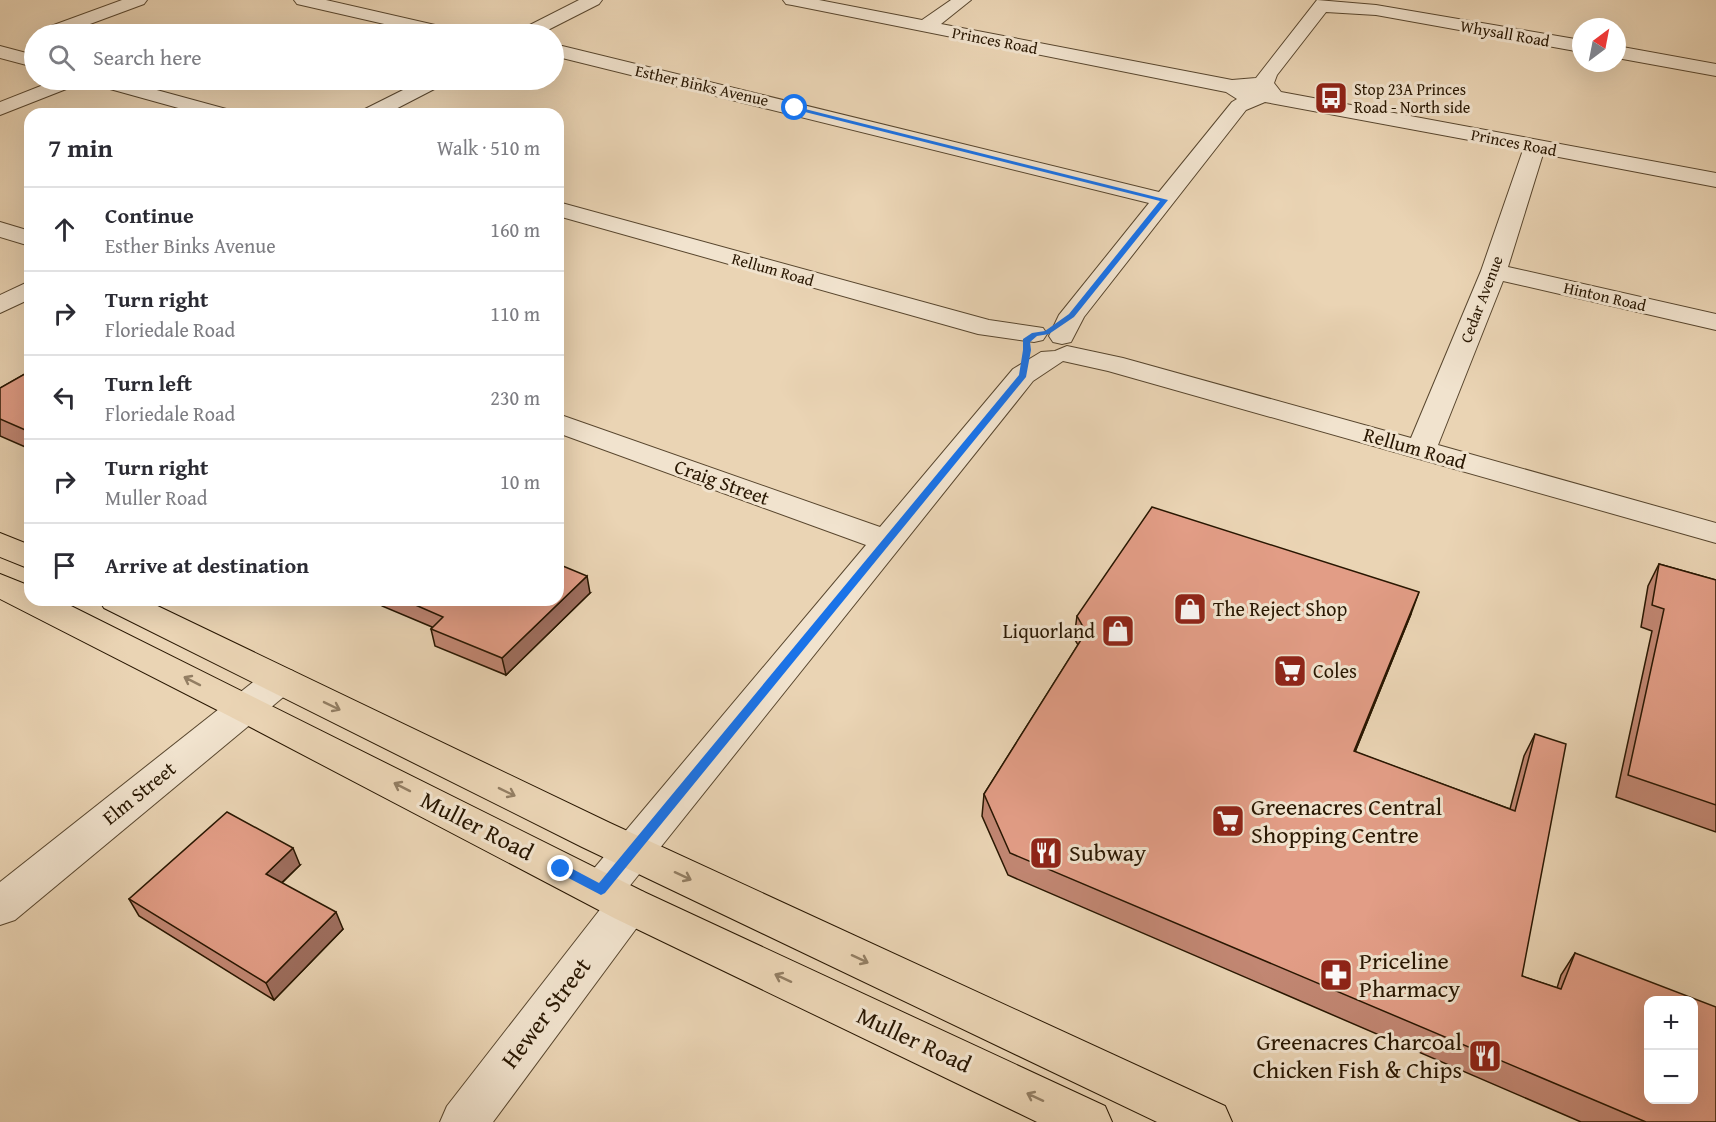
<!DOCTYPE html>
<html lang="en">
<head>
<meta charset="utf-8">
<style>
  body { margin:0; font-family:"Gentium Book Plus",serif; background:#f2f2f3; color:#2b2b33 }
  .controls { position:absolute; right:18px; bottom:18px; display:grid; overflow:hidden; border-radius:12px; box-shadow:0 6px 24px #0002 }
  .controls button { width:54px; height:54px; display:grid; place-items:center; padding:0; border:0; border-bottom:2px solid #e1e1e2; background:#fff; color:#2b2b33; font:30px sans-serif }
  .compass { position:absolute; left:1572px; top:18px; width:54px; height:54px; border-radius:50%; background:#fff; box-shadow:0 6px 24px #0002; rotate:32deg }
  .stop { position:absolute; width:18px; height:18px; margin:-14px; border:4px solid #1a73e8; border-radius:50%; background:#fff }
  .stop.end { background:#1a73e8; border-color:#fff; box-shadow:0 2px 6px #0008 }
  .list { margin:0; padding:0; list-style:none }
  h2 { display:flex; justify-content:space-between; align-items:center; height:78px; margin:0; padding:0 24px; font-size:26px }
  h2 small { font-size:20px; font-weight:400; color:#7c7c81 }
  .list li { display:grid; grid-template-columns:39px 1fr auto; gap:18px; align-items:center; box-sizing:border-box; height:84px; padding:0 24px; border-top:2px solid #e1e1e2 }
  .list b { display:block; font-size:22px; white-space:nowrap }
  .list p { margin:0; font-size:20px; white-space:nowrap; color:#7c7c81 }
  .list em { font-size:20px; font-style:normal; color:#7c7c81 }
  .icon { flex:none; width:33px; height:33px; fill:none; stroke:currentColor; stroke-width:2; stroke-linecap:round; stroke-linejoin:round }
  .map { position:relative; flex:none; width:1716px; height:1122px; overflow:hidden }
  .search { position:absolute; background:#fff; box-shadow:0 6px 24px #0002; left:24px; top:24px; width:540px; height:66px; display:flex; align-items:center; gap:15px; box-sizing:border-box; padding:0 21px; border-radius:33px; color:#7c7c81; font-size:22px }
  .panel { position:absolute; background:#fff; box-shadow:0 6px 24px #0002; left:24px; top:108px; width:540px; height:498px; border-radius:18px }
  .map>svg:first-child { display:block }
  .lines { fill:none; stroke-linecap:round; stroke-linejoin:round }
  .minor-casing { stroke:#58462e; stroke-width:2 }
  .major-casing { stroke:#281601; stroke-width:2 }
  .minor { fill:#f1e3ce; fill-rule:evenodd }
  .major { fill:#ead4b4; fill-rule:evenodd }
  .wall { fill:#c28773; stroke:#281601; stroke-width:1.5 }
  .shaded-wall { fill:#9e6e5e; stroke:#281601; stroke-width:1.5 }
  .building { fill:#e29d86; stroke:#281601; stroke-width:1.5; fill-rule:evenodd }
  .oneway { stroke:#937e63 }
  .route { fill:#1a73e8 }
  .labels { text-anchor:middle; stroke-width:6; stroke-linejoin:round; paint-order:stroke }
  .far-street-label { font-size:16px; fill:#281601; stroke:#f1e3ce }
  .far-poi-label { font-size:16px; fill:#281601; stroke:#f1e3ce; text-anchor:start }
  .street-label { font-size:20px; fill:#281601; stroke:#f1e3ce }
  .poi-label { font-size:20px; fill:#281601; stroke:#f1e3ce; text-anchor:start }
  .near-poi-label { font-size:24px; fill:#281601; stroke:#f1e3ce; text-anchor:start }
  .near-street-label { font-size:24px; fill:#281601; stroke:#f1e3ce }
</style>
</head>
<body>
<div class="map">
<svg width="1716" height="1122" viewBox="0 0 1716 1122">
  <rect width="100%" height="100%" fill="#ead4b4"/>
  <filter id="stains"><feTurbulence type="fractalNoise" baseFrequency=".00333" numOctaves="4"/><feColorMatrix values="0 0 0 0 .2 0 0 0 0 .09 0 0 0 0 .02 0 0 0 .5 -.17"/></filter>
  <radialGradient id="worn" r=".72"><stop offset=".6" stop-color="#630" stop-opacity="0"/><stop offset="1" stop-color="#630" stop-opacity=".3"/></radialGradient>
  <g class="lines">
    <defs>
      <g id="minor">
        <path d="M122 0H147L144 4 63 34H38L40 30Z"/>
        <path d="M294 0H326L457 30 459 34H428L297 4Z"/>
        <path d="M579 0H602L599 4 540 34H518L520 30Z"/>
        <path d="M783 0H819L922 20 951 0H971L941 24 1232 80 1256 78 1317 0 1376 5 1581 40V52L1376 15 1326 12 1277 75 1274 83 1281 92 1716 173V187L1543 154 1508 267 1716 314V330L1503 281 1438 445 1716 523V543L1108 371 1063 361 1033 381 628 888 644 892 650 905 644 918 493 1122H440L447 1106 602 907 586 902 580 890 586 878 866 545 558 433V414L880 527 1013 369 1041 352 1055 351 1067 346 1123 358 1411 438 1481 271 1523 150 1265 102 1246 110 1084 317 1071 342 1062 344 1053 342 1049 336 1059 315 1149 203 554 56V44L1159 192 1232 102 1237 99 1226 92 792 5 786 4Z"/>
        <path d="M0 46 34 55V67L0 58Z"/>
        <path d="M1617 46 1716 64V76L1617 58Z"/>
        <path d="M56 80H82L79 84 0 115V102Z"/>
        <path d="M89 80H120L230 110 233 114H200L92 84Z"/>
        <path d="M423 80H447L444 84 386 114H360L363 110Z"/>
        <path d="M558 202 989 320 1043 328 1047 334 1043 340 1034 342 978 334 558 216Z"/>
        <path d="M0 222 30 231V246L0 237Z"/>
        <path d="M30 281V299L0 313V295Z"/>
        <path d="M280 667 293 671 298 680 293 689 15 920 0 925V882L267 671Z"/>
      </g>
      <g id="major">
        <path d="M0 533 30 545V569L0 557Z"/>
        <path d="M0 574 30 586V600H59L644 892 1105 1106 1112 1122H1037L614 918 231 717 0 599Z"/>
        <path d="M99 600H145L610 823 1225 1106 1232 1122H1157L582 847 104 608Z"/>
      </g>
    </defs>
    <use href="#minor" class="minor-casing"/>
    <use href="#major" class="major-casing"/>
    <use href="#minor" class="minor"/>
    <use href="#major" class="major"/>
  </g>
  <g class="wall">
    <path d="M30 371V449L0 436V388Z"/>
    <path d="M1659 564 1716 580V832L1616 797 1652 631 1641 627 1648 586Z"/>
    <path d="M590 593 506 675 435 646 431 629 432 627 382 606 380 600H558Z"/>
    <path d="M1411 614 1355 752 1510 809 1524 756 1535 734 1522 976 1557 988 1561 975 1575 953 1716 1122H1581L1008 875 982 816 984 794 1078 645 1074 638 1077 616Z"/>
    <path d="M300 865 282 883 343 929 274 1000 139 916 129 899Z"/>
  </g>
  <g class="shaded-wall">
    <path d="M587 576 590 593 506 675 502 658Z"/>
    <path d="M1419 592 1411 614 1346 774 1354 751Z"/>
    <path d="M293 848 300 865 273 891 266 874Z"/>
    <path d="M336 912 343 929 274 1000 266 983Z"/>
  </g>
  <g class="building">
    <path d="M30 371V432L0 419V388Z"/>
    <path d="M1152 507 1419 592 1354 751 1515 811 1535 734 1566 744 1522 976 1561 989 1575 953 1716 1007V1122H1646L1010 853 984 794 1086 632 1077 616ZM1648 1000H1694V1100H1648Z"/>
    <path d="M558 564 587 576 502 658 431 629 443 617 404 600H558Z"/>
    <path d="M1659 564 1716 580V805L1628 775 1664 609 1652 605Z"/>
    <path d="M227 812 293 848 266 874 336 912 266 983 129 899Z"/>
  </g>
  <defs><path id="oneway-shaft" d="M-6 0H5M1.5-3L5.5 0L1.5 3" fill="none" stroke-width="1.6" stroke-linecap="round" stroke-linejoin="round" transform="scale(1.5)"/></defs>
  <g class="oneway">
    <use href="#oneway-shaft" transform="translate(192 681) rotate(-153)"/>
    <use href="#oneway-shaft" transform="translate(332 706) rotate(26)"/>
    <use href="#oneway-shaft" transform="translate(402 787) rotate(-153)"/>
    <use href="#oneway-shaft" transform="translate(507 792) rotate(26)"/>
    <use href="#oneway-shaft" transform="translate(683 876) rotate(25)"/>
    <use href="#oneway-shaft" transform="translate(860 959) rotate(25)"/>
    <use href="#oneway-shaft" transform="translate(783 978) rotate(-155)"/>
    <use href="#oneway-shaft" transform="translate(1035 1097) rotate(-155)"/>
  </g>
  <path class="route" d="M793 106 1168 200 1074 317 1049 334 1037 336 1030 342 1031 350 1026 377 605 893 601 895 557 872V865H565L599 883 1019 375 1023 350V339L1032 333 1045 331 1069 314 1160 201 793 109Z"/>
  <defs>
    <symbol id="bus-square" viewBox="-11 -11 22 22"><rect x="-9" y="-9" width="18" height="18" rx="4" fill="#8f2418" stroke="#f1e3ce"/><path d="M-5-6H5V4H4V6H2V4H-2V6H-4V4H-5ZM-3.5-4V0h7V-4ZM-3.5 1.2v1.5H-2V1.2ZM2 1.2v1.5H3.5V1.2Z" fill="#fff"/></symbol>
    <symbol id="shop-square" viewBox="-11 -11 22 22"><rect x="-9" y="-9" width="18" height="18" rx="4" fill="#8f2418" stroke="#f1e3ce"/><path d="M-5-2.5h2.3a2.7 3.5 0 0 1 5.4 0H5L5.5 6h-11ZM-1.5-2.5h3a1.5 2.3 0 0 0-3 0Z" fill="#fff"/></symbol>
    <symbol id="supermarket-square" viewBox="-11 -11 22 22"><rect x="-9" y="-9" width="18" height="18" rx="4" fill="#8f2418" stroke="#f1e3ce"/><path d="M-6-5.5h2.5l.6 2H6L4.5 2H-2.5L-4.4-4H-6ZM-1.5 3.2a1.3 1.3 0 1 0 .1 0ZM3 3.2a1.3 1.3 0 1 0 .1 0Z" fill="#fff"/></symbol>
    <symbol id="restaurant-square" viewBox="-11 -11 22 22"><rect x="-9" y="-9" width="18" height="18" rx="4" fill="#8f2418" stroke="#f1e3ce"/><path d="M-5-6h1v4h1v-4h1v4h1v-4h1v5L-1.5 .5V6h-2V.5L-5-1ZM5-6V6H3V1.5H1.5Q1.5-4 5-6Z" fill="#fff"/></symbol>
    <symbol id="pharmacy-square" viewBox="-11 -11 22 22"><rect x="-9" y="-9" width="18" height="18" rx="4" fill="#8f2418" stroke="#f1e3ce"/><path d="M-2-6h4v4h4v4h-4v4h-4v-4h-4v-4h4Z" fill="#fff"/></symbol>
  </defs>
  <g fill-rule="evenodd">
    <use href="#bus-square" x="1312" y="79" width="38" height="38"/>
    <use href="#shop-square" x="1171" y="590" width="38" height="38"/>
    <use href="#shop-square" x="1099" y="612" width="38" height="38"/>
    <use href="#supermarket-square" x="1271" y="652" width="38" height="38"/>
    <use href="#supermarket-square" x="1209" y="802" width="38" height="38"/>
    <use href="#restaurant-square" x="1027" y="834" width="38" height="38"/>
    <use href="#pharmacy-square" x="1317" y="956" width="38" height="38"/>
    <use href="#restaurant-square" x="1466" y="1037" width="38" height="38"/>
  </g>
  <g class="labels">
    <g class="far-street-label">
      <text transform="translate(1505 33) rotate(10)" y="6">Whysall Road</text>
      <text transform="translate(995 40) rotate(11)" y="6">Princes Road</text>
      <text transform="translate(702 85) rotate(13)" y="6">Esther Binks Avenue</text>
      <text transform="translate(1514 142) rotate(11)" y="6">Princes Road</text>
      <text transform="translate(773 269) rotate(16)" y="6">Rellum Road</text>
      <text transform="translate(1605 296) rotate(13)" y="6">Hinton Road</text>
      <text transform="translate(1481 299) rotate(-69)" y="6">Cedar Avenue</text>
    </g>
    <g class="far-poi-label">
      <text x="1354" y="95">Stop 23A Princes<tspan x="1354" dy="18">Road - North side</tspan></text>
    </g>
    <g class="street-label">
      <text transform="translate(1415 448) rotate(16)" y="7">Rellum Road</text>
      <text transform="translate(722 482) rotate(20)" y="7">Craig Street</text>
      <text transform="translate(139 793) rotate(-39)" y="7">Elm Street</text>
    </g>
    <g class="poi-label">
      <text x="1213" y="616">The Reject Shop</text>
      <text x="1095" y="638" text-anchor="end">Liquorland</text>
      <text x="1313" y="678">Coles</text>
    </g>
    <g class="near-poi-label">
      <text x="1251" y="815">Greenacres Central<tspan x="1251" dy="28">Shopping Centre</tspan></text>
      <text x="1069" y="861">Subway</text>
      <text x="1359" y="969">Priceline<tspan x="1359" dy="28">Pharmacy</tspan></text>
      <text x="1462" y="1050" text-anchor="end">Greenacres Charcoal<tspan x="1462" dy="28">Chicken Fish &amp; Chips</tspan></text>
    </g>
    <g class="near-street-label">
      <text transform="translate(477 826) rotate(27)" y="8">Muller Road</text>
      <text transform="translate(546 1013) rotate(-53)" y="8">Hewer Street</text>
      <text transform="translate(914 1040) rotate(25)" y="8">Muller Road</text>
    </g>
  </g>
  <rect width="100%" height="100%" filter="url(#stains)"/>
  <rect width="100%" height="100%" fill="url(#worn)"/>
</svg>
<div class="controls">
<button>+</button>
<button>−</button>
</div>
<svg class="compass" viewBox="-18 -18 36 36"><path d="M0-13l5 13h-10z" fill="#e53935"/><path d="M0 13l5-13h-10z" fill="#7c7c81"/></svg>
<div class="stop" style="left:795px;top:108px"></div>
<div class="stop end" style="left:561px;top:869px"></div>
<div class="search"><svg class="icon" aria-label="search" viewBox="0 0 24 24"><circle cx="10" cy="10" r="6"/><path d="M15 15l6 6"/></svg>Search here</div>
<section class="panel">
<h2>7 min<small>Walk · 510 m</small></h2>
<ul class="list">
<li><svg class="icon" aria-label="ahead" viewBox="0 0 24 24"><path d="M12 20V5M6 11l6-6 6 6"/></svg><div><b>Continue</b><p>Esther Binks Avenue</p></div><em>160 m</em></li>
<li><svg class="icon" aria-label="right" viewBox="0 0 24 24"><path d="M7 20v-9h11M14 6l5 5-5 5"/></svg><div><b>Turn right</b><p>Floriedale Road</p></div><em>110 m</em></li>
<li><svg class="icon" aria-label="left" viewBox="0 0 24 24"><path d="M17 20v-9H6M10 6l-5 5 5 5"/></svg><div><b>Turn left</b><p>Floriedale Road</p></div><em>230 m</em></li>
<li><svg class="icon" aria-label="right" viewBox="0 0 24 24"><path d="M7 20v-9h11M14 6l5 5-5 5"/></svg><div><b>Turn right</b><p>Muller Road</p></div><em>10 m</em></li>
<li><svg class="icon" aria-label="arrive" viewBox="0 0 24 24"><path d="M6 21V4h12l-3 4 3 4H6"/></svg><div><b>Arrive at destination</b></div></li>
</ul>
</section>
</div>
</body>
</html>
